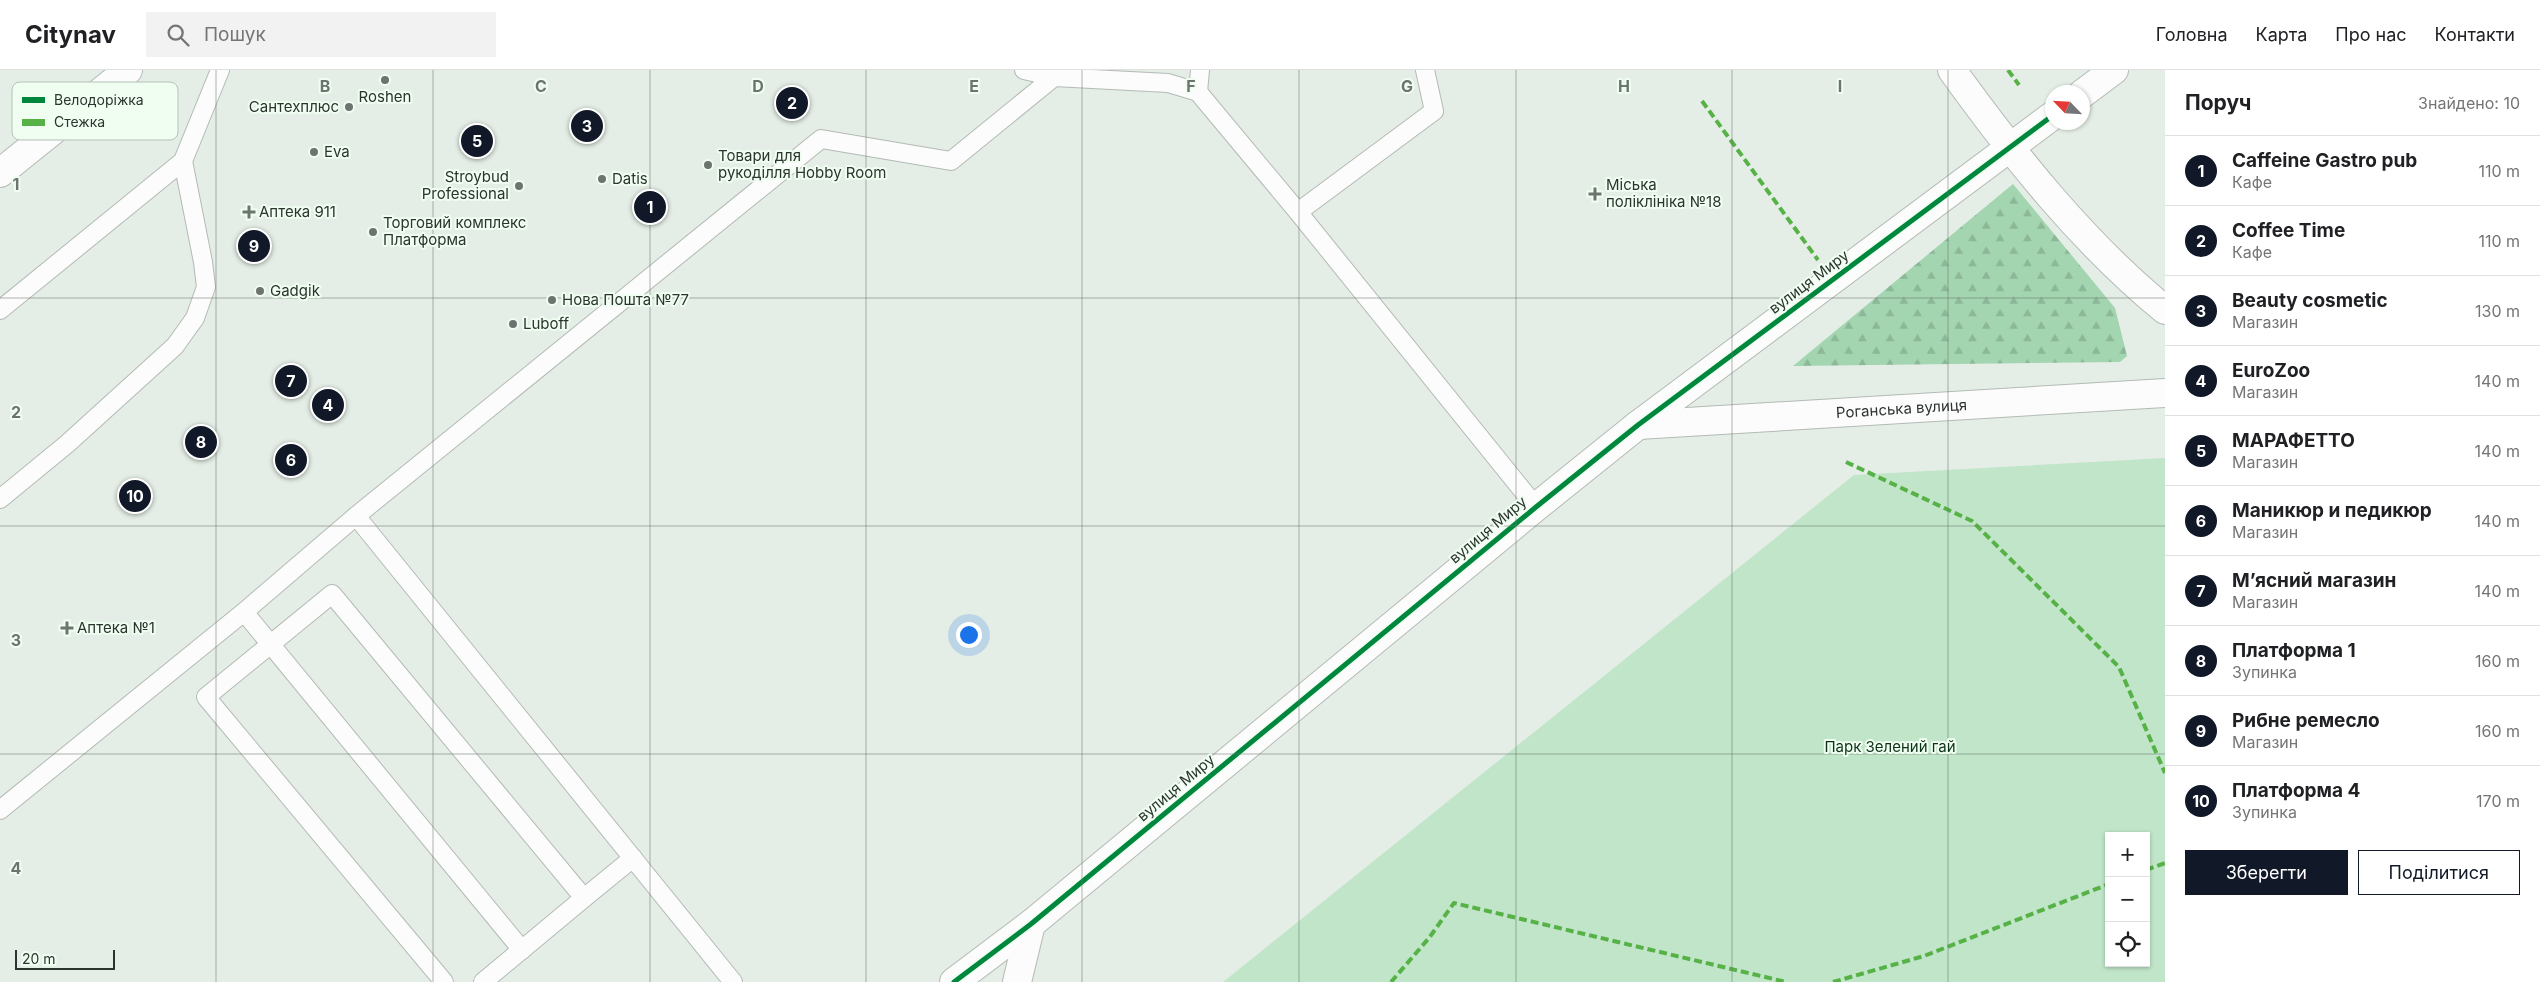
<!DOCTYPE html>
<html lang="uk">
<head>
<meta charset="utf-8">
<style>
  body { margin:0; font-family:Inter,sans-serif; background:#f2f2f2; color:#202124 }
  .controls { position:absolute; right:15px; bottom:15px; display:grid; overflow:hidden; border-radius:0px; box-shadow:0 1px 4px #0004 }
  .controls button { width:45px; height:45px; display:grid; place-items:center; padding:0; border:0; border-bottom:1px solid #e0e0e0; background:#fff; color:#202124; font:25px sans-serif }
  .compass { position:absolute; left:2045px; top:15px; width:45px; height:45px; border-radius:50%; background:#fff; box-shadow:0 1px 4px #0004; rotate:295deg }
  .scale { position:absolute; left:15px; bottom:12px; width:100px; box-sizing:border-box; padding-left:5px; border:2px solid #2d332f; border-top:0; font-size:14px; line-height:18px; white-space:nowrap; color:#2d332f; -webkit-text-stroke:4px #effef1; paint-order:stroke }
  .you { position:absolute; left:968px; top:564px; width:18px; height:18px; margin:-12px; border:4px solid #fff; border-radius:50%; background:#1a73e8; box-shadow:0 0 0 8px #1a73e833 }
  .badge { display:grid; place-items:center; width:32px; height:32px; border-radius:50%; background:#111827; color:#fff; font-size:16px; font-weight:700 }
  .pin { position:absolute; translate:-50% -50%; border:2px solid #fff; box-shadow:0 1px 5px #0006 }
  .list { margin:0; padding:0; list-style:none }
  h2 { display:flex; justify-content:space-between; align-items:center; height:65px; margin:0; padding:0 20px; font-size:21px }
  h2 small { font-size:16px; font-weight:400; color:#757577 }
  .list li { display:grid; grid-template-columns:32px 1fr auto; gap:15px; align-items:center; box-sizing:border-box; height:70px; padding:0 20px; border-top:1px solid #e0e0e0 }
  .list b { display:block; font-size:19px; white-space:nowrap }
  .list p { margin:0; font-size:16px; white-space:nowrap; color:#757577 }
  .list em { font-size:16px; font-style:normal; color:#757577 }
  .actions { display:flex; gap:10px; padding:15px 20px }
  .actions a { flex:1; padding:11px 0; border:1px solid #111827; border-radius:0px; text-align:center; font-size:18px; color:#111827 }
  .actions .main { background:#111827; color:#fff }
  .icon { flex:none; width:28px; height:28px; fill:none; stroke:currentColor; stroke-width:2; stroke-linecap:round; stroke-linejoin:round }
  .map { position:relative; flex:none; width:2165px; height:912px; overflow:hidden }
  header { display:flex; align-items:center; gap:30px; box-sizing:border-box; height:70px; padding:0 25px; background:#fff; border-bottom:1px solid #e0e0e0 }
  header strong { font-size:24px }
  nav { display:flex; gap:28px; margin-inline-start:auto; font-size:18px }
  .search { width:350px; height:45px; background:#f2f2f2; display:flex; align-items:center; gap:12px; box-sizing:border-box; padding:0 18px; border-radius:0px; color:#757577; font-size:19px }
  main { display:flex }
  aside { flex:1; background:#fff }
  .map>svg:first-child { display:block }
  .forest { fill:url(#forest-firs) }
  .green { fill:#c0e5c8; fill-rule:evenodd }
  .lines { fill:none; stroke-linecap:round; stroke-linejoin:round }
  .service-casing { stroke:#b4bab5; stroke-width:20 }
  .tertiary-casing { stroke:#b4bab5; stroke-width:30 }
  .secondary-casing { stroke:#b4bab5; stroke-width:30 }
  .primary-casing { stroke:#b4bab5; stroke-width:30 }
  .service { stroke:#fbfcfb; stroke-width:18 }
  .tertiary { stroke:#fbfcfb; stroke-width:28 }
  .secondary { stroke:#fbfcfb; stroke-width:28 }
  .primary { stroke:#fbfcfb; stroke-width:28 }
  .quiet { stroke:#56b246; stroke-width:4; stroke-dasharray:8 4; stroke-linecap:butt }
  .cycleway-casing { stroke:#effef1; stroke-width:8 }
  .cycleway { stroke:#00873e; stroke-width:5 }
  .grid { fill:none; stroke:#6d746f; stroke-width:1; stroke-opacity:0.55 }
  .poi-dot { fill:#6d746f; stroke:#effef1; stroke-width:2 }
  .labels { text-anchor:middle; stroke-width:4; stroke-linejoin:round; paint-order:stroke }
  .poi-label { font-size:15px; fill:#2d332f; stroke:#effef1; text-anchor:start }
  .street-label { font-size:15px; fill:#2d332f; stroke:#effef1 }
  .park-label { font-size:15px; fill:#0d3219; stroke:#effef1 }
  .key { fill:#effef1; stroke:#b5c1b7; stroke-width:1 }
  .key-label { font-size:14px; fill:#2d332f }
  .grid-label { font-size:16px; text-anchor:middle; font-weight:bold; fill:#6d746f; stroke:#effef1; stroke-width:4; stroke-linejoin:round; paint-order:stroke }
</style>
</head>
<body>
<header>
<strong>Citynav</strong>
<div class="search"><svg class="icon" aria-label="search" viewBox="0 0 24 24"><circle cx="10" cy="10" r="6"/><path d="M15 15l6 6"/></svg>Пошук</div>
<nav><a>Головна</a><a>Карта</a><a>Про нас</a><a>Контакти</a></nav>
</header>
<main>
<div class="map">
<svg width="2165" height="912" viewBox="0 0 2165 912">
  <defs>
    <pattern id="forest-firs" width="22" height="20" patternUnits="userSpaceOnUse" patternTransform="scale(1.25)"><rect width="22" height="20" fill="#a2d5b0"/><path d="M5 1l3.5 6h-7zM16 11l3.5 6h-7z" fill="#8cb798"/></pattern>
  </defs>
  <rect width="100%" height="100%" fill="#e4eee6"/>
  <path class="forest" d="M2013 114 2115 238 2127 286 2120 292 1793 296Z"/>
  <path class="green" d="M2165 388V912H1223L1854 405ZM2109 766H2146V893H2109Z"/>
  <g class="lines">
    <defs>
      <g id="service">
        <path d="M1024 0 1054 7 1168 13 1198 22 1298 142 1536 437"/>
        <path d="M1198 22 1200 0"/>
        <path d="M1298 142 1434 41 1425 0"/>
        <path d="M0 240 183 91 220 0"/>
        <path d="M0 429 67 374 175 276 195 248 206 217 203 192 183 91"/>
        <path d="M356 446 733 912"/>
        <path d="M244 542 522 880"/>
        <path d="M0 740 244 542 356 446 821 69 951 91 1054 7"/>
        <path d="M584 828 633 788"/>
        <path d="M444 912 206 627 332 524 584 828 483 912"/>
      </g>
      <g id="tertiary">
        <path d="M2082 24 2114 0"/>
        <path id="s1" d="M1638 355 2165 323"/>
        <path d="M954 912 1031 854 1536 437 1638 355 2052 46"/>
        <path d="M1017 912 1031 854"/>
      </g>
      <path id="secondary" d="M1952 0C2014 86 2082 172 2165 240"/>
      <path id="primary" d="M0 103 128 0"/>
    </defs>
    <use href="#service" class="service-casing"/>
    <use href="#tertiary" class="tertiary-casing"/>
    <use href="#secondary" class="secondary-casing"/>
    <use href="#primary" class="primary-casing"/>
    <use href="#service" class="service"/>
    <use href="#tertiary" class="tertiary"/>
    <use href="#secondary" class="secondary"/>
    <use href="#primary" class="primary"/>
    <g class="quiet">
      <path d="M2008 0 2019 15"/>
      <path d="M1702 31 1818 190"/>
      <path d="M1846 392 1972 451 2119 597 2165 703"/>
      <path d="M2146 800 2165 793"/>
      <path d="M1391 912 1429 868 1454 833 1786 912"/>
      <path d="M1833 912 1924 886 2109 814"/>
    </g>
    <defs>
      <path id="cycleway" d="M954 912 1031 854 1536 437 1638 355 2052 46"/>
    </defs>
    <use href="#cycleway" class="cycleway-casing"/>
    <use href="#cycleway" class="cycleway"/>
  </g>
  <path class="grid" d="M216 0V912M433 0V912M650 0V912M866 0V912M1082 0V912M1299 0V912M1516 0V912M1732 0V912M1948 0V912M0 228H2165M0 456H2165M0 684H2165"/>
  <g class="poi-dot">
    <circle cx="385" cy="10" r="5"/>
    <circle cx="349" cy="37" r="5"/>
    <circle cx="314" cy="82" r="5"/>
    <circle cx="708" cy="95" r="5"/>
    <circle cx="602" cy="109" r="5"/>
    <circle cx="519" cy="116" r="5"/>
    <path d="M1592.5 116.5h5v5h5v5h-5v5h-5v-5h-5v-5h5z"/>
    <path d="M246.5 134.5h5v5h5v5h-5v5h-5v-5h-5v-5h5z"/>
    <circle cx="373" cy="162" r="5"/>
    <circle cx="260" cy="221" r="5"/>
    <circle cx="552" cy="230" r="5"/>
    <circle cx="513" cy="254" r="5"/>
    <path d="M64.5 550.5h5v5h5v5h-5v5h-5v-5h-5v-5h5z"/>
  </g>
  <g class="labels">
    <g class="poi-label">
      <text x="385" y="32" text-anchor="middle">Roshen</text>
      <text x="339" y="42" text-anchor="end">Сантехплюс</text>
      <text x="324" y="87">Eva</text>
      <text x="718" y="91">Товари для<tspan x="718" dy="17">рукоділля Hobby Room</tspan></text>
      <text x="509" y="112" text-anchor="end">Stroybud<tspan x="509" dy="17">Professional</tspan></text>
      <text x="612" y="114">Datis</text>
      <text x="1606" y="120">Міська<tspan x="1606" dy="17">поліклініка №18</tspan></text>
      <text x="259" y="147">Аптека 911</text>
      <text x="383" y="158">Торговий комплекс<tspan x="383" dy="17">Платформа</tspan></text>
      <text x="270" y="226">Gadgik</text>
      <text x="562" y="235">Нова Пошта №77</text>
      <text x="523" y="259">Luboff</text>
      <text x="77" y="563">Аптека №1</text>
    </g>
    <g class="street-label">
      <text transform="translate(1809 212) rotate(-37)" y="5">вулиця Миру</text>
      <text dy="5" stroke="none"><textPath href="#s1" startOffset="264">Роганська вулиця</textPath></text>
      <text transform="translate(1488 460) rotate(-40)" y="5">вулиця Миру</text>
      <text transform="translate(1176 718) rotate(-40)" y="5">вулиця Миру</text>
    </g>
    <g class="park-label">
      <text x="1890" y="682">Парк Зелений гай</text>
    </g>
  </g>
  <rect x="12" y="12" width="166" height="58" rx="8" class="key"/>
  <rect x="22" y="27" width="23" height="6" fill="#00873e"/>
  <rect x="22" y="49" width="23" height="7" fill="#56b246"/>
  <g class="key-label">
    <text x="54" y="35">Велодоріжка</text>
    <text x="54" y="57">Стежка</text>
  </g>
  <g class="grid-label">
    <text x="325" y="22">B</text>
    <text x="541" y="22">C</text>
    <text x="758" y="22">D</text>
    <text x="974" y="22">E</text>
    <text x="1191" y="22">F</text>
    <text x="1407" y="22">G</text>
    <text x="1624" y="22">H</text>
    <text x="1840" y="22">I</text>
    <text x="16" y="120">1</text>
    <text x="16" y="348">2</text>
    <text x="16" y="576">3</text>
    <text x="16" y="804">4</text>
  </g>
</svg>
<div class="controls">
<button>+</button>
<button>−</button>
<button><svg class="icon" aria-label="locate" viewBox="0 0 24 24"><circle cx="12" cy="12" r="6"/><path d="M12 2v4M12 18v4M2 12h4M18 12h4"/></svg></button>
</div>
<svg class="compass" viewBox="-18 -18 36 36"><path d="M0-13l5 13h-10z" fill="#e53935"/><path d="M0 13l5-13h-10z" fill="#757577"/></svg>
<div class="scale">20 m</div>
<div class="you"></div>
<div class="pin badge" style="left:650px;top:137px">1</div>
<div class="pin badge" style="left:792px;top:33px">2</div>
<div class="pin badge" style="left:587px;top:56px">3</div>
<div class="pin badge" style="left:328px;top:335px">4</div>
<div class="pin badge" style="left:477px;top:71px">5</div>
<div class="pin badge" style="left:291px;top:390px">6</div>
<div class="pin badge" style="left:291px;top:311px">7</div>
<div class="pin badge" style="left:201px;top:372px">8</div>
<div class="pin badge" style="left:254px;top:176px">9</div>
<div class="pin badge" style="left:135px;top:426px">10</div>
</div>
<aside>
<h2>Поруч<small>Знайдено: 10</small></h2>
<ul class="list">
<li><span class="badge">1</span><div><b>Caffeine Gastro pub</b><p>Кафе</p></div><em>110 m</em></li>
<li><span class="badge">2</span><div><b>Coffee Time</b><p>Кафе</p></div><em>110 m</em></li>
<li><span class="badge">3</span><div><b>Beauty cosmetic</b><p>Магазин</p></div><em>130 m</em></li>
<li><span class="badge">4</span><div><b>EuroZoo</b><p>Магазин</p></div><em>140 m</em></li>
<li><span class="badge">5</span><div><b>МАРАФЕТТО</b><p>Магазин</p></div><em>140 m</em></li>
<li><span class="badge">6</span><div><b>Маникюр и педикюр</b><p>Магазин</p></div><em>140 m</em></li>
<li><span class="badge">7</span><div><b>Мʼясний магазин</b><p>Магазин</p></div><em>140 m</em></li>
<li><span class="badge">8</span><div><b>Платформа 1</b><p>Зупинка</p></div><em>160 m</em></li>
<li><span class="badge">9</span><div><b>Рибне ремесло</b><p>Магазин</p></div><em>160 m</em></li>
<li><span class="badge">10</span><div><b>Платформа 4</b><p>Зупинка</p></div><em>170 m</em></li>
</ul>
<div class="actions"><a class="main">Зберегти</a><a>Поділитися</a></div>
</aside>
</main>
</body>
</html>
